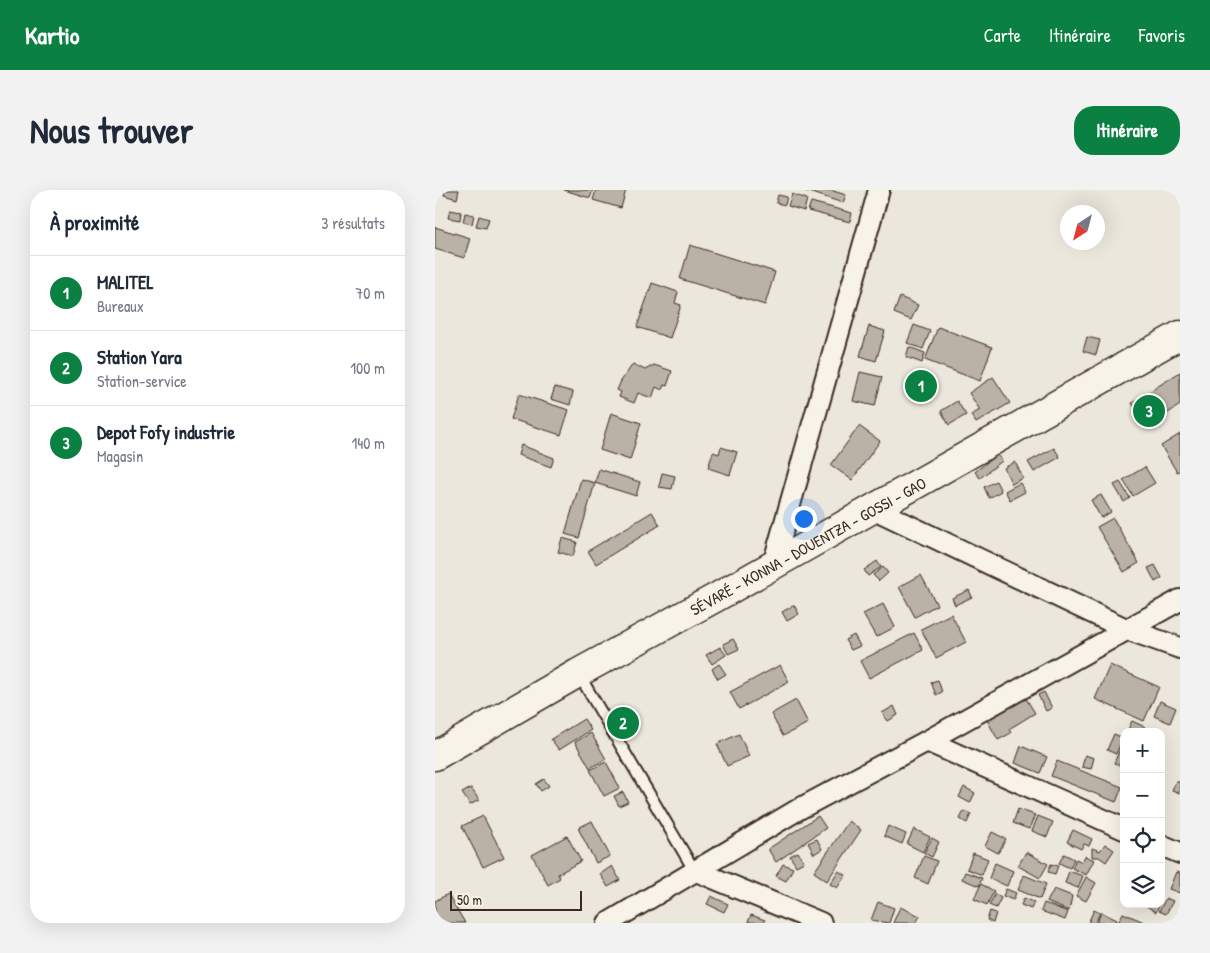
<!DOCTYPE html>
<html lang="fr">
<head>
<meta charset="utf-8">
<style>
  body { margin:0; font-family:"Patrick Hand",sans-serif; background:#f2f2f3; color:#1f2937 }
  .controls { position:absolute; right:15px; bottom:15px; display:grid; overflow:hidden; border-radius:10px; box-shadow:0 5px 20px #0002 }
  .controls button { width:45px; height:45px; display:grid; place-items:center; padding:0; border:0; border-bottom:1px solid #e0e1e3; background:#fff; color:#1f2937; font:25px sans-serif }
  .compass { position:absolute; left:625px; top:15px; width:45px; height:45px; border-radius:50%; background:#fff; box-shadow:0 5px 20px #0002; rotate:216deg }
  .scale { position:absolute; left:15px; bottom:12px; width:132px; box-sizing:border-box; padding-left:5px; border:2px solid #3b2a1e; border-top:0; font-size:14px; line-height:18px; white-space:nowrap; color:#3b2a1e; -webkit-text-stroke:4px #f7f3e8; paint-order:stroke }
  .you { position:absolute; left:368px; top:328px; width:18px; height:18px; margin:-12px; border:4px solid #fff; border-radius:50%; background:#1a73e8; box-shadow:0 0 0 8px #1a73e833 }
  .badge { display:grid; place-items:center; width:32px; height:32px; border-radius:50%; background:#0b8043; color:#fff; font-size:16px; font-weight:700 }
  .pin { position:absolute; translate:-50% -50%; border:2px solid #fff; box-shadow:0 1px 5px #0006 }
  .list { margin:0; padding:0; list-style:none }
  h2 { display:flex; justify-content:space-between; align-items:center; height:65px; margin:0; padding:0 20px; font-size:21px }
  h2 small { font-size:16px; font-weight:400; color:#747a83 }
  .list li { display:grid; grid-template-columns:32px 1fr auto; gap:15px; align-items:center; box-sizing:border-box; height:75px; padding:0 20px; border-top:1px solid #e0e1e3 }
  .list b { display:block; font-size:19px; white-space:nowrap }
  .list p { margin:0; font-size:16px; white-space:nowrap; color:#747a83 }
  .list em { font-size:16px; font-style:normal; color:#747a83 }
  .icon { flex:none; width:28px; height:28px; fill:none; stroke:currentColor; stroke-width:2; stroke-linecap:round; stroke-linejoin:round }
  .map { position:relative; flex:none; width:745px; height:733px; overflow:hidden; border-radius:20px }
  header { display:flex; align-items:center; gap:30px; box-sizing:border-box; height:70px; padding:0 25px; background:#0b8043; color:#fff }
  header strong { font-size:24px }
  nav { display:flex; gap:28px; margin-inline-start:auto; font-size:18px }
  .intro { display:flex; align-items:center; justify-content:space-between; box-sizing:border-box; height:120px; padding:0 30px }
  h1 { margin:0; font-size:35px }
  .button { padding:12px 22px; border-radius:20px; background:#0b8043; color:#fff; font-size:18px; font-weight:700 }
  main { display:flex; gap:30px; padding:0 30px }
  aside { flex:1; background:#fff; border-radius:20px; box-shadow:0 5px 20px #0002 }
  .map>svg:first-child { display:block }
  .building { fill:#bab2a7; stroke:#3b2a1e }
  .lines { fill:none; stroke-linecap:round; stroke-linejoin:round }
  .service-casing { stroke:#3b2a1e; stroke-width:14 }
  .minor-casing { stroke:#3b2a1e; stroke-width:24 }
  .primary-casing { stroke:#3b2a1e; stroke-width:31 }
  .service { stroke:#f7f3e8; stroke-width:10 }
  .minor { stroke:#f7f3e8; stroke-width:20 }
  .primary { stroke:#f7f3e8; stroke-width:28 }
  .labels { text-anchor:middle; stroke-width:4; stroke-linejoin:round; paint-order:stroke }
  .street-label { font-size:16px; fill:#3b2a1e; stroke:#f7f3e8 }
</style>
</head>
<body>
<header>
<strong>Kartio</strong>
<nav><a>Carte</a><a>Itinéraire</a><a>Favoris</a></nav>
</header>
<div class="intro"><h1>Nous trouver</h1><a class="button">Itinéraire</a></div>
<main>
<aside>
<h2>À proximité<small>3 résultats</small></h2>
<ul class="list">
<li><span class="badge">1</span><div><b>MALITEL</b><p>Bureaux</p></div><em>70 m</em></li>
<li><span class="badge">2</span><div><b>Station Yara</b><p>Station-service</p></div><em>100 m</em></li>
<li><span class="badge">3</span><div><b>Depot Fofy industrie</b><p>Magasin</p></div><em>140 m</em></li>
</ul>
</aside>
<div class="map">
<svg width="745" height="733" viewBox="0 0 745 733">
  <rect width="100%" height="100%" fill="#ece7dc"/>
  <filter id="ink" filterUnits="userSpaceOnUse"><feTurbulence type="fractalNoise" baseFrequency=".02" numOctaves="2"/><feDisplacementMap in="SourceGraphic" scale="10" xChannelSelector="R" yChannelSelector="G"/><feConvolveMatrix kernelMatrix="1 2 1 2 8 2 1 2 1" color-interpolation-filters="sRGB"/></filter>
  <g filter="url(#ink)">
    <g class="building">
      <path d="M10 0H24L22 9 9 5Z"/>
      <path d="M129 0H158L155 8Z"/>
      <path d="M161 0H191L186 18 158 10Z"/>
      <path d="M368 0H395L411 5 408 13Z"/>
      <path d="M357 4 372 9 369 21 353 16Z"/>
      <path d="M343 5 352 7 350 15 341 13Z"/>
      <path d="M376 12 417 23 415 32 373 21Z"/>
      <path d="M15 20 26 22 25 30 13 28Z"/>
      <path d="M30 23 39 25 37 34 28 32Z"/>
      <path d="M44 26 54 29 51 38 41 36Z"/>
      <path d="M0 37 35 48 29 68 0 59Z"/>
      <path d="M255 55 340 82 330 115 245 89Z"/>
      <path d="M217 93 243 102 240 113 246 115 235 148 202 137Z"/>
      <path d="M465 107 483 115 476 130 459 123Z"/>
      <path d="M479 135 495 141 488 159 472 153Z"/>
      <path d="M434 136 450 141 441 171 425 166Z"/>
      <path d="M503 137 557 157 545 191 490 170Z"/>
      <path d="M652 147 665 150 661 165 648 161Z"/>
      <path d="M474 157 490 163 487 173 471 167Z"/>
      <path d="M198 174 210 180 219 175 237 181 232 196 229 195 227 200 221 197 217 208 203 203 199 213 184 207 186 202 182 200 186 191Z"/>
      <path d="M425 182 447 187 440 216 418 211Z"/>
      <path d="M745 182V215L712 237 697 213Z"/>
      <path d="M558 187 575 213 541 233 536 225 545 220 534 203Z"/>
      <path d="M120 197 138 202 135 215 116 209Z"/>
      <path d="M84 204 134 220 126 245 76 229Z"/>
      <path d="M522 211 531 225 514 235 506 221Z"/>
      <path d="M176 223 206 233 195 270 165 260Z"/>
      <path d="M424 236 445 251 417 290 396 275Z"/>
      <path d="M745 244V280L742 282 726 256Z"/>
      <path d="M86 255 119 268 116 277 83 265Z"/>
      <path d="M286 257 302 262 295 285 273 278 278 262 284 264Z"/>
      <path d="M619 258 625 267 599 282 593 272Z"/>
      <path d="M562 264 567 271 545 288 540 282Z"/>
      <path d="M580 272 588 288 577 294 569 278Z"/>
      <path d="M710 277 720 293 698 306 688 290Z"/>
      <path d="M164 279 205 292 201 306 160 293Z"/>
      <path d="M227 283 240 286 237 299 224 297Z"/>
      <path d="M146 289 160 293 144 348 130 344Z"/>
      <path d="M561 291 566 301 554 308 549 297Z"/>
      <path d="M685 292 695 308 689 312 679 295Z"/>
      <path d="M585 293 590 302 575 310 570 301Z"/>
      <path d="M666 305 676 322 666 328 656 310Z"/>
      <path d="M217 322 225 335 161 374 153 361Z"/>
      <path d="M678 328 704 373 689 382 662 337Z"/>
      <path d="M127 348 142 352 138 366 123 362Z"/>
      <path d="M442 371 446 377 433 386 429 380Z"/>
      <path d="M720 375 727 388 720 392 713 378Z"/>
      <path d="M448 377 453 383 444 391 438 385Z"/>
      <path d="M486 385 502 415 480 427 464 397Z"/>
      <path d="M534 400 537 407 520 415 517 408Z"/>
      <path d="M448 414 460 437 441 447 428 424Z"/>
      <path d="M359 415 364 424 352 431 347 422Z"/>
      <path d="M516 424 531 452 501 468 486 439Z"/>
      <path d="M479 443 488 460 434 488 425 471Z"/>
      <path d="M419 445 425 456 416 460 410 450Z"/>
      <path d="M298 449 304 459 293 464 288 454Z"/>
      <path d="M285 457 291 465 277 474 271 465Z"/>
      <path d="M284 474 291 484 283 489 277 479Z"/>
      <path d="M345 475 354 492 304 519 295 502Z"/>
      <path d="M675 475 724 497 709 531 660 509Z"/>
      <path d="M503 490 507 502 501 505 496 492Z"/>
      <path d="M609 502 617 518 611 521 603 505Z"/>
      <path d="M590 507 600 523 574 539 576 543 563 550 552 530Z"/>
      <path d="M361 510 373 533 348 546 336 524Z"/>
      <path d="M725 511 741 518 735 533 719 526Z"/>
      <path d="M459 516 463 525 453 531 447 523Z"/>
      <path d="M149 529 156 540 124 560 116 549Z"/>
      <path d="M697 531 710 537 708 542H692Z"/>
      <path d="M156 543 171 569 155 578 140 552Z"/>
      <path d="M304 544 314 566 292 576 282 554Z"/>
      <path d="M679 544 688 548 681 564 672 560Z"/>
      <path d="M689 550V577L679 573Z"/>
      <path d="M586 556 612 567 605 583 580 573Z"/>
      <path d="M650 565 659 568 656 579 647 577Z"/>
      <path d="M622 571 687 597 681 612 616 586Z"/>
      <path d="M171 572 185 598 169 606 155 580Z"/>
      <path d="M109 589 114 596 106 601 101 594Z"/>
      <path d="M741 591 745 592 744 603 737 600Z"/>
      <path d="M529 597 540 603 535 613 524 607Z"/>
      <path d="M36 598 44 610 35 615 27 603Z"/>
      <path d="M188 602 193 612 184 616 179 606Z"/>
      <path d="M583 619 600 625 594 639 578 633Z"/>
      <path d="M529 621 536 624 532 633 525 629Z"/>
      <path d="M48 626 69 667 48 677 27 636Z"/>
      <path d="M383 626 391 638 341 672 333 659Z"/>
      <path d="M603 626 618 632 612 647 597 641Z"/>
      <path d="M157 631 175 666 161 673 143 638Z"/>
      <path d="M414 631 426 640 392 691 379 682Z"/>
      <path d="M453 636 471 644 467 654 449 646Z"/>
      <path d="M479 639 495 647 488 662 472 654Z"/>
      <path d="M638 640 657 649 654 656 649 654 646 659 632 652Z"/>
      <path d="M557 642 571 649 563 663 550 656Z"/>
      <path d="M132 646 146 671 123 684 125 688 113 695 97 665Z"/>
      <path d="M497 648 504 652 497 667 489 663Z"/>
      <path d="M382 649 387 659 379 664 373 653Z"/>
      <path d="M670 654 679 660 671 672 664 667H657V658L665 661Z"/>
      <path d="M363 662 369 672 361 676 355 666Z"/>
      <path d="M591 662 613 674 605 688 583 676Z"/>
      <path d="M538 663 553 669 547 685 532 679Z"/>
      <path d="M629 664 639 669 635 678 624 673Z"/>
      <path d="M489 666 502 671 493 694 480 688Z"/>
      <path d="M650 666 659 670 651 685 637 678 641 669 647 672Z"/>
      <path d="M560 673 578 681 572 696 554 688Z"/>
      <path d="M348 674 358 678 351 691 341 686Z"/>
      <path d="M616 674 623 676 620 684 613 682Z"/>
      <path d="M177 676 185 690 173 697 165 684Z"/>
      <path d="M403 681 411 685 402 698 395 694Z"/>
      <path d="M634 681 648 686 643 698 630 693Z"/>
      <path d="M530 682 547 688 544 696 527 689Z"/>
      <path d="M741 682 745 683V703L734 699Z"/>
      <path d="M589 685 611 694 605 709 583 700Z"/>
      <path d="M651 687 661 693 651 711 641 706Z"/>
      <path d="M546 694 559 701 552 715 539 709Z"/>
      <path d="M571 699 581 703 578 710 568 706Z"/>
      <path d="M619 699 637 706 634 721 612 712Z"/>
      <path d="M13 704 30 733H0V711Z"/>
      <path d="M560 704 566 708 561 718 554 715Z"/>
      <path d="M276 706 293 714 289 722 272 714Z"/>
      <path d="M589 708 599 712 596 719 586 715Z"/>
      <path d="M731 708 738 711 731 724 724 721Z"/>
      <path d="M443 712 459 718 454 733 436 730Z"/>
      <path d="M609 713 633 722 630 730 606 721Z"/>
      <path d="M708 714H725L721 722Z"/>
      <path d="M465 717 485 726 481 733H458Z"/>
      <path d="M659 720 665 723 660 733H653Z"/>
      <path d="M555 721 561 723 558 733 552 730Z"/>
      <path d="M666 722 682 730 681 733H662Z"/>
      <path d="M688 723 709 732V733H683Z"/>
      <path d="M316 725 330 730 329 733 313 732Z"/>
    </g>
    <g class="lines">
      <defs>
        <path id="service" d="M143 483 259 680"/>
        <g id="minor">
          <path d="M439 319 691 439 745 458"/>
          <path d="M338 375 444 0"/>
          <path d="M492 551 689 639"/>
          <path d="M726 655 745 663"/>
          <path d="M259 680 386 733"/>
          <path d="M173 733 364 619 492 551 745 410"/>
        </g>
        <path id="primary" d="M0 566 143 483 280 408 745 145"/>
      </defs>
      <use href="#service" class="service-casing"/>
      <use href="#minor" class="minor-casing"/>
      <use href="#primary" class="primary-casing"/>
      <use href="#service" class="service"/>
      <use href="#minor" class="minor"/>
      <use href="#primary" class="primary"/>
    </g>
  </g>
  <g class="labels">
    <g class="street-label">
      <text transform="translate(373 356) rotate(-29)" y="6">SÉVARÉ - KONNA - DOUENTZA - GOSSI - GAO</text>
    </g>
  </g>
</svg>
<div class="controls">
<button>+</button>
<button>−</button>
<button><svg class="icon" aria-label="locate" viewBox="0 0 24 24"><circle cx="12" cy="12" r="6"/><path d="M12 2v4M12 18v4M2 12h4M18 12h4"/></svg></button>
<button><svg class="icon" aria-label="layers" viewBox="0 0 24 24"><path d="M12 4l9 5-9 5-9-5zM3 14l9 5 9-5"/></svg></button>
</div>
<svg class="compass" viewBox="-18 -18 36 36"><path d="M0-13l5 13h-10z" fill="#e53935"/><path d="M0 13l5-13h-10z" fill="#747a83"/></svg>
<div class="scale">50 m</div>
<div class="you"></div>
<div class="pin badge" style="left:486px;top:196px">1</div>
<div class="pin badge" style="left:188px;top:533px">2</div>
<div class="pin badge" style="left:714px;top:221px">3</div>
</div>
</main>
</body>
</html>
